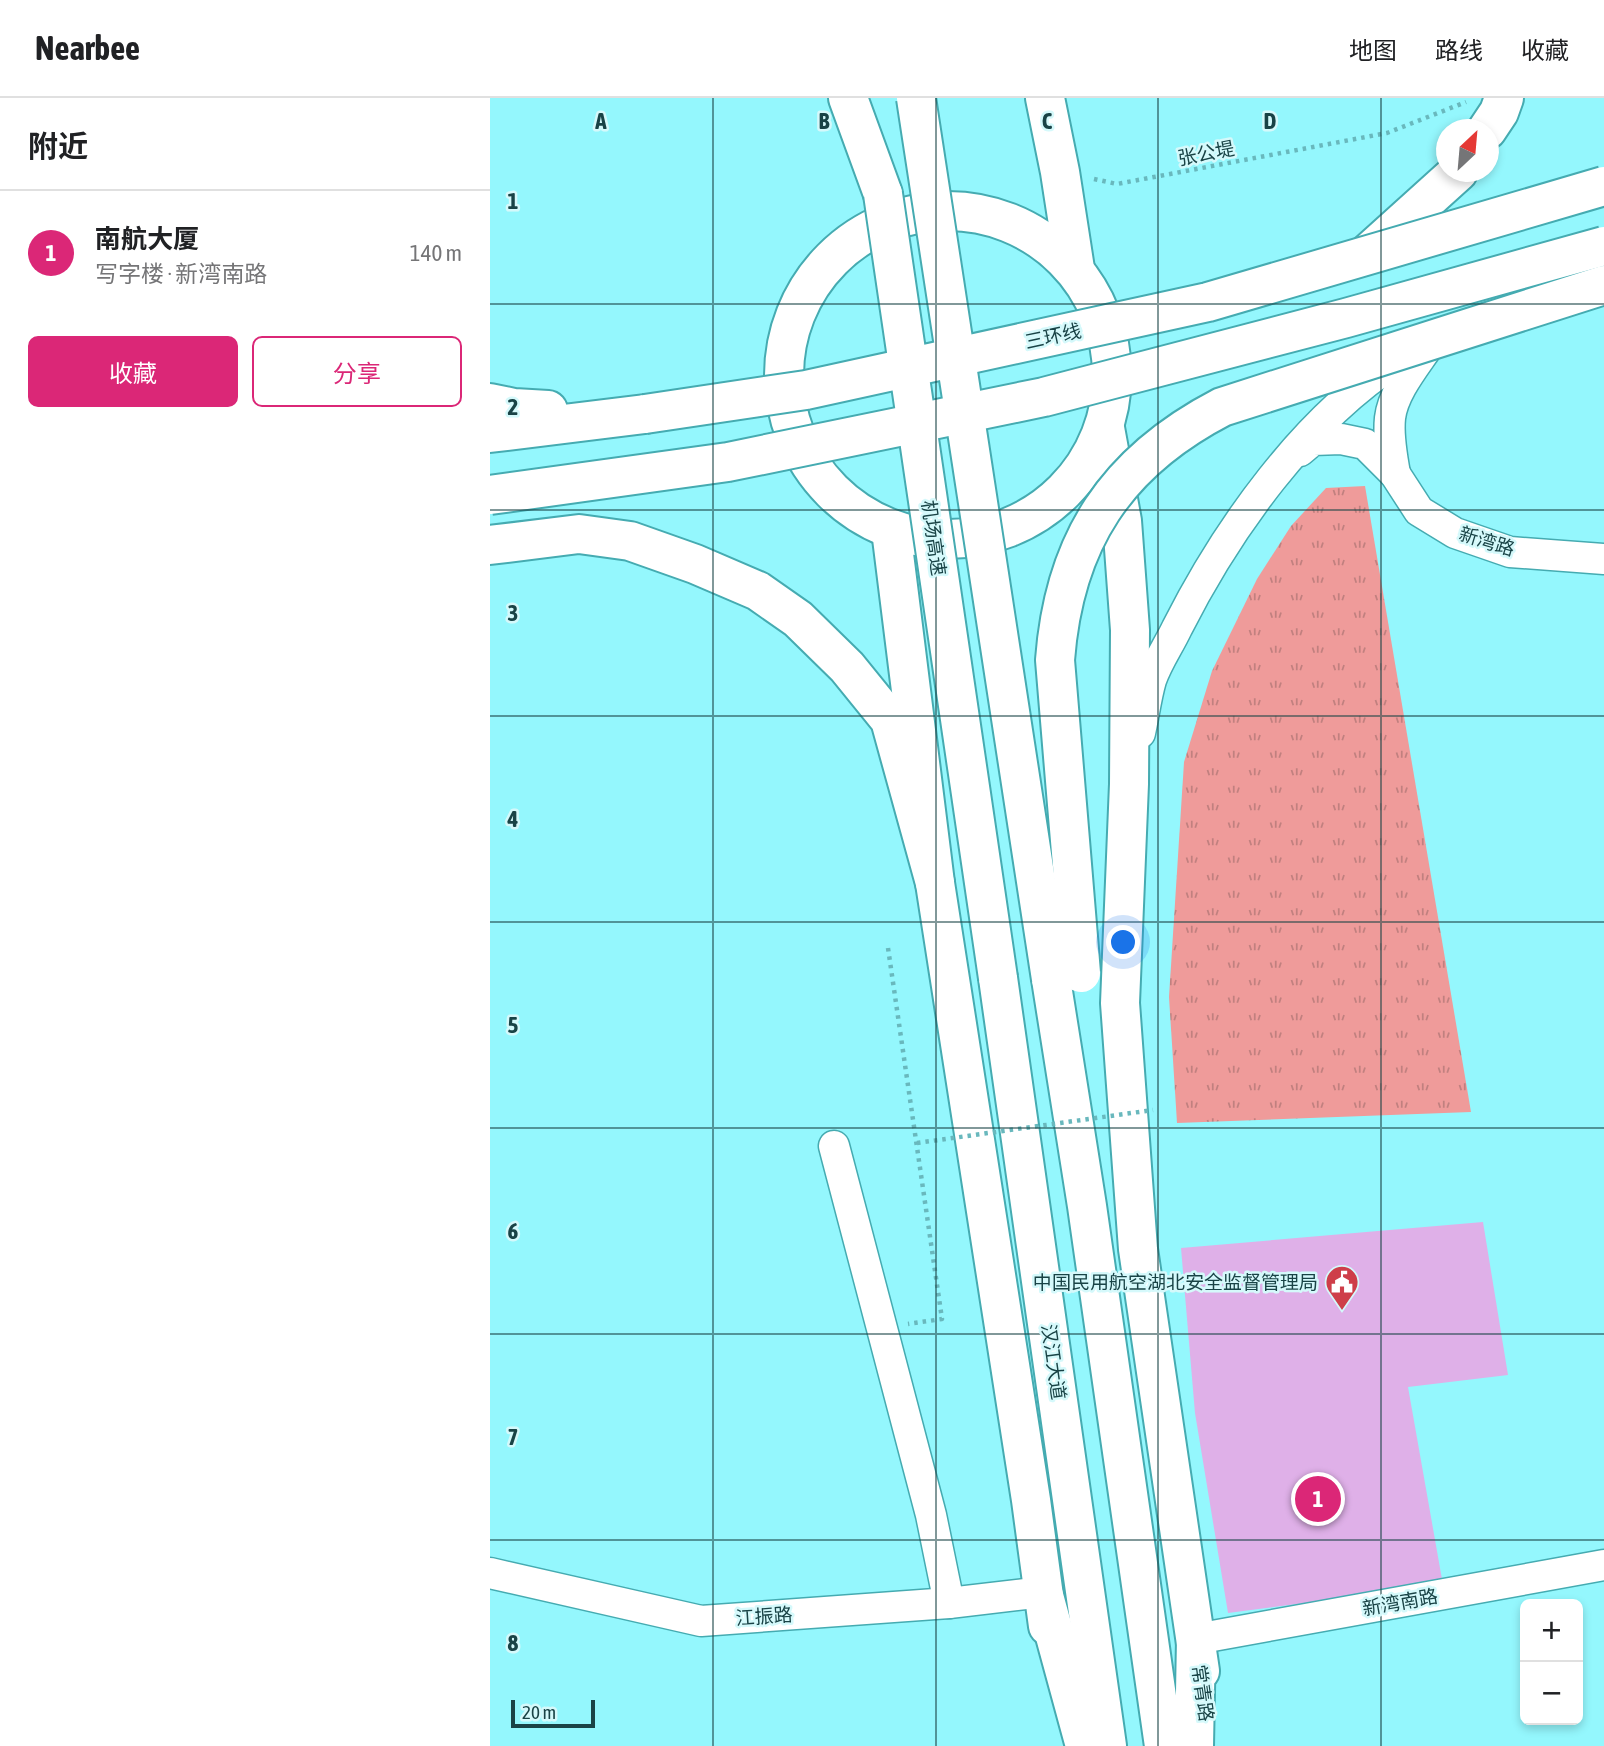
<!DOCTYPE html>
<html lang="zh">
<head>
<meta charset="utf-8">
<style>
  body { margin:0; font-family:"Asap Condensed","Noto Sans SC",sans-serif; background:#f2f2f2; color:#202124 }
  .controls { position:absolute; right:21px; bottom:21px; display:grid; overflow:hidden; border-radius:10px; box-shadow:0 4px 10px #0003 }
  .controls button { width:63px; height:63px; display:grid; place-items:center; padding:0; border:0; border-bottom:2px solid #e0e0e0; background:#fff; color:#202124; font:35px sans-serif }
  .compass { position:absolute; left:946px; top:21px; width:63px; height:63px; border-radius:50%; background:#fff; box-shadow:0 4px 10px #0003; rotate:26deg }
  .scale { position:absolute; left:21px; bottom:18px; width:84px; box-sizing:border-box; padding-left:7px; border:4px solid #194346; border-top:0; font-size:19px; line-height:24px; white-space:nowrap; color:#194346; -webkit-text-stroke:5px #d5f9fb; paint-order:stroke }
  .you { position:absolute; left:634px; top:845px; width:24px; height:24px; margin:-18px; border:5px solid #fff; border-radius:50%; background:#1a73e8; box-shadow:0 0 0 10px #1a73e833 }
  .badge { display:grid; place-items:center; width:46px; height:46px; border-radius:50%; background:#db2777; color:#fff; font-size:23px; font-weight:700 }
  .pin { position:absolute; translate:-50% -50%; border:4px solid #fff; box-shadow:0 2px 7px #0006 }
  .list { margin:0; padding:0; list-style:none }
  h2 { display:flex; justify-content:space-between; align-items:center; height:91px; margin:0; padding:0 28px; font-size:30px }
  h2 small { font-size:23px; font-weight:400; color:#757577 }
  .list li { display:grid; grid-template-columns:46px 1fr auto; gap:21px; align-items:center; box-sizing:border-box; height:126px; padding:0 28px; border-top:2px solid #e0e0e0 }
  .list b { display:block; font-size:26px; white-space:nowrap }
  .list p { margin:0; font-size:23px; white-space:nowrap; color:#757577 }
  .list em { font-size:23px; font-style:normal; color:#757577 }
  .actions { display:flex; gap:14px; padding:21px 28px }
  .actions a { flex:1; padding:16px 0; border:2px solid #db2777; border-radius:10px; text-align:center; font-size:24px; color:#db2777 }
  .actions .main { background:#db2777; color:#fff }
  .map { position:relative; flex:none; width:1114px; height:1648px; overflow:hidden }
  header { display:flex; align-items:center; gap:42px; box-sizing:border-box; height:98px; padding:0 35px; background:#fff; border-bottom:2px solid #e0e0e0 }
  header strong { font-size:33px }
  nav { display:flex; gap:38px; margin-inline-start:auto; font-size:24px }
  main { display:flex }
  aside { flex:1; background:#fff }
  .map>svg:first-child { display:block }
  .grass { fill:url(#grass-tufts) }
  .building { fill:#dfb0e8 }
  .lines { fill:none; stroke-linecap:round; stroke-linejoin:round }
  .minor-casing { stroke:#45abb1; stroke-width:33 }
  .tertiary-casing { stroke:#45abb1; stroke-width:42 }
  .primary-casing { stroke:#45abb1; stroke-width:42 }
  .trunk-casing { stroke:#45abb1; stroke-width:42 }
  .path { stroke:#69b8bd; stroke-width:4.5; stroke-dasharray:3.5 5; stroke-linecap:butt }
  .minor { stroke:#fff; stroke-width:30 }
  .tertiary { stroke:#fff; stroke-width:38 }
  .primary { stroke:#fff; stroke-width:38 }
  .trunk { stroke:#fff; stroke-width:38 }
  .trunk-bridge-casing { stroke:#45abb1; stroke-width:42; stroke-linecap:butt }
  .path-bridge { stroke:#69b8bd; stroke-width:4.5; stroke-dasharray:3.5 5; stroke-linecap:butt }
  .trunk-bridge { stroke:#fff; stroke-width:38 }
  .grid { fill:none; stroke:#194346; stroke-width:2; stroke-opacity:0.55 }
  .labels { text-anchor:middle; stroke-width:5; stroke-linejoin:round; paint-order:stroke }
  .street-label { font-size:19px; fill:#194346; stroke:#d5f9fb }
  .poi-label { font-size:19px; fill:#194346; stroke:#d5f9fb; text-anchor:end }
  .grid-label { font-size:23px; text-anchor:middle; font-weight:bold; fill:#194346; stroke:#d5f9fb; stroke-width:5; stroke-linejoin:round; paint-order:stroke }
</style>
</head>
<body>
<header>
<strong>Nearbee</strong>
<nav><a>地图</a><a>路线</a><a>收藏</a></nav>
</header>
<main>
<aside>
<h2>附近<small></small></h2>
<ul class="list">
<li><span class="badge">1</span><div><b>南航大厦</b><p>写字楼 · 新湾南路</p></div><em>140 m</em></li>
</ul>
<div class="actions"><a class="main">收藏</a><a>分享</a></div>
</aside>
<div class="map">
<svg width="1114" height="1648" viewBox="0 0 1114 1648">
  <defs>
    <pattern id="grass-tufts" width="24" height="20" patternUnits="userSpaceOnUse" patternTransform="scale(1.75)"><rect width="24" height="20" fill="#ef9b9a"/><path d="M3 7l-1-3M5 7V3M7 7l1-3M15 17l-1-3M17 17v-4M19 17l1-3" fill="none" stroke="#c1807f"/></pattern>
  </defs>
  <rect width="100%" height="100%" fill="#94f7fd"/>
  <path class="grass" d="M875 388 981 1014 687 1025 679 899 694 664 722 573 767 481 801 428 836 390Z"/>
  <path class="building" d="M993 1124 1018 1277 918 1289 953 1487 738 1515 705 1315 691 1150Z"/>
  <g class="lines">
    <defs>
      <g id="minor">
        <path d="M810 353 823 342 851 341 875 346 905 376C902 358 898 339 900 320 903 294 925 268 939 247"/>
        <path d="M905 376 929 413 965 435 1020 454 1114 461"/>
        <path d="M650 635C654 617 656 599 661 582 667 564 679 547 687 530 737 431 815 321 909 261"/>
        <path d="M344 1048 441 1417 459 1505"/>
        <path d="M0 1475 211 1523 459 1505 553 1494"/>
        <path d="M706 1541 1114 1467"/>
      </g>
      <g id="tertiary">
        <path d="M555 0 570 74 585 171"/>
        <circle cx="458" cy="277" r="164"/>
      </g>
      <g id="primary">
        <path d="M615 330 632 423 640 532 639 686 630 905 648 1151 710 1573"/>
        <path d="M401 432 445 785 541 1402 558 1528"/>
      </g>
      <g id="trunk">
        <path d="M358 0 393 96"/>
        <path d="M997 32 1009 14 1014 0"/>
        <path d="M876 157 968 74"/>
        <path d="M0 305 24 310 58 312"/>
        <path d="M0 335 155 316"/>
        <path d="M0 447 89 436 140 443 205 466 268 493 308 521 357 569 400 622 445 785"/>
        <path d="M508 880 617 1648"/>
        <path d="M561 881 597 1108 674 1648"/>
        <path d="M553 1494 595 1648"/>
        <path d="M704 1648 706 1541"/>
      </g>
    </defs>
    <use href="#minor" class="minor-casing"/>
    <use href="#tertiary" class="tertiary-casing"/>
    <use href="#primary" class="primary-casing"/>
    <use href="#trunk" class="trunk-casing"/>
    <g class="path">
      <path d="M604 81 627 86 897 35 976 4"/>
      <path d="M398 850 452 1221 418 1226"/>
    </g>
    <use href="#minor" class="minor"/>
    <use href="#tertiary" class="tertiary"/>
    <use href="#primary" class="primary"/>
    <use href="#trunk" class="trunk"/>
    <defs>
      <g id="trunk-bridge">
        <path d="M426 0 561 881"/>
        <path d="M393 96 508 880"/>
        <path d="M155 316 316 292 718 204 1114 88"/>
        <path d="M0 397 238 364 554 299 856 220 1114 148"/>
        <path d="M591 875 565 562C574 443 626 364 732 309L1114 187"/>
      </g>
    </defs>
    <use href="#trunk-bridge" class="trunk-bridge-casing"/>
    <path class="path-bridge" d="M427 1045 663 1012"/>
    <use href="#trunk-bridge" class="trunk-bridge"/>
  </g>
  <path class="grid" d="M223 0V1648M446 0V1648M668 0V1648M891 0V1648M0 206H1114M0 412H1114M0 618H1114M0 824H1114M0 1030H1114M0 1236H1114M0 1442H1114"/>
  <defs>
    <symbol id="civic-pin" viewBox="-11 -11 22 30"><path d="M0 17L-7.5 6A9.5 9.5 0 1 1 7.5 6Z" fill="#ce3e49" stroke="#d5f9fb"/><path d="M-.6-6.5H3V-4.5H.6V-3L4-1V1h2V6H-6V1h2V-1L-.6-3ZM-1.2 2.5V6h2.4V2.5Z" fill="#fff"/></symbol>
  </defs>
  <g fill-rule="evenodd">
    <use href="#civic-pin" x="833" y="1165" width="38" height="52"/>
  </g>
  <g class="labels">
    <g class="street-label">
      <text transform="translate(716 55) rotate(-11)" y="7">张公堤</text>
      <text transform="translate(563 238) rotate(-12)" y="7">三环线</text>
      <text transform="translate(444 440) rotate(82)" y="7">机场高速</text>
      <text transform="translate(997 443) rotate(17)" y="7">新湾路</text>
      <text transform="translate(564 1264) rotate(82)" y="7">汉江大道</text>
      <text transform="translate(910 1504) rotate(-10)" y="7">新湾南路</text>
      <text transform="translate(274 1518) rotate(-4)" y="7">江振路</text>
      <text transform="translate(713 1595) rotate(82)" y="7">常青路</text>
    </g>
    <g class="poi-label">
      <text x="828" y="1191">中国民用航空湖北安全监督管理局</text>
    </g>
  </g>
  <g class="grid-label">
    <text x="111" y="31">A</text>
    <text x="334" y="31">B</text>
    <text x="557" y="31">C</text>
    <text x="780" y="31">D</text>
    <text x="23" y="111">1</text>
    <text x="23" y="317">2</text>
    <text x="23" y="523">3</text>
    <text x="23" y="729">4</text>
    <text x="23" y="935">5</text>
    <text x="23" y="1141">6</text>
    <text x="23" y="1347">7</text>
    <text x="23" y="1553">8</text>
  </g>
</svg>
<div class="controls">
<button>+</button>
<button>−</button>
</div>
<svg class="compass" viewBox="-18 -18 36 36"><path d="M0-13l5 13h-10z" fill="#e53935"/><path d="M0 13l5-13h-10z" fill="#757577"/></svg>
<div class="scale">20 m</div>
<div class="you"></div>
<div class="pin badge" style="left:828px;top:1401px">1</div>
</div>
</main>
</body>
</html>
